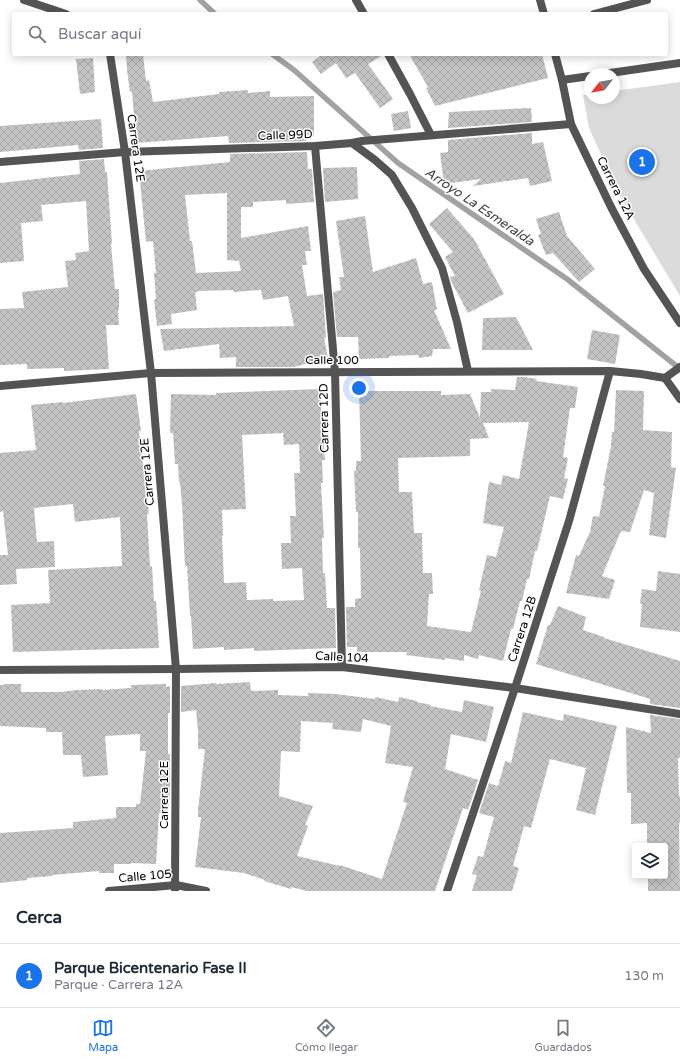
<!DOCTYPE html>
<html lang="es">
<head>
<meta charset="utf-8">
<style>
  body { margin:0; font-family:"Varela Round",sans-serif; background:#f2f2f3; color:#1f2937 }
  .controls { position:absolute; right:12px; bottom:12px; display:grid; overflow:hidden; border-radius:4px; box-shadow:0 2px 10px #0003 }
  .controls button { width:36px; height:36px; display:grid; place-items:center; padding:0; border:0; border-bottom:1px solid #e0e1e3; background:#fff; color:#1f2937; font:20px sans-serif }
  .compass { position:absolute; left:584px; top:68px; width:36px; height:36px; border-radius:50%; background:#fff; box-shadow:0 2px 10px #0003; rotate:239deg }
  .you { position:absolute; left:359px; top:388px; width:14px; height:14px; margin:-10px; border:3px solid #fff; border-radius:50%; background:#1a73e8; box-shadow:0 0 0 6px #1a73e833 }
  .badge { display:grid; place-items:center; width:26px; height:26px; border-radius:50%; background:#1a73e8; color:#fff; font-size:13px; font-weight:700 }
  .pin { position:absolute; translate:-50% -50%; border:2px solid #fff; box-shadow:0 1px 4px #0006 }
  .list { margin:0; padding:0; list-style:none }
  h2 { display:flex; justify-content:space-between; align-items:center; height:52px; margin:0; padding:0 16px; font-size:17px }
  h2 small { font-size:13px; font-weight:400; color:#747a83 }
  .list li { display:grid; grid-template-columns:26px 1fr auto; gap:12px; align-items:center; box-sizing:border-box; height:64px; padding:0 16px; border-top:1px solid #e0e1e3 }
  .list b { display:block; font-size:15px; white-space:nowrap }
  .list p { margin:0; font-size:13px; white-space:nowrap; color:#747a83 }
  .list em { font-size:13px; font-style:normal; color:#747a83 }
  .icon { flex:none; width:22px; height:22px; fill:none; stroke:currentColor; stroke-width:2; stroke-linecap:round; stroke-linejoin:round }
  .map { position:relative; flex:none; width:680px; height:891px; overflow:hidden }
  .search { position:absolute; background:#fff; box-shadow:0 2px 10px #0003; left:12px; right:12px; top:12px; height:44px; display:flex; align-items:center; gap:10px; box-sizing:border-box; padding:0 14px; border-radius:4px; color:#747a83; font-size:15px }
  .sheet { height:116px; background:#fff }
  nav { display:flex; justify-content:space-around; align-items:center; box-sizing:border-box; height:56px; border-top:1px solid #e0e1e3; background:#fff; font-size:11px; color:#747a83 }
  nav a { display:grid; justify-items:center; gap:2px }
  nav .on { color:#1a73e8 }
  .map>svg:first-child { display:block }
  .park { fill:#dbdbdb }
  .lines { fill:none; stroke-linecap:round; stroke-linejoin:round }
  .stream { stroke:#a2a2a2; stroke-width:5.5 }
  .building { fill:url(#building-cross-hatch); fill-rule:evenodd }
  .street { stroke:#545454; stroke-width:8 }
  .labels { text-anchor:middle; stroke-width:3; stroke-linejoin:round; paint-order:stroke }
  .street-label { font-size:12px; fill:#000; stroke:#fff }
  .water-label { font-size:13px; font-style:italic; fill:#434343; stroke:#fff }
</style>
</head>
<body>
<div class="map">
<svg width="680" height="891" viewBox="0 0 680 891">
  <defs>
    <pattern id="building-cross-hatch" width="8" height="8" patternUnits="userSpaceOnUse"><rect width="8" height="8" fill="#c4c4c4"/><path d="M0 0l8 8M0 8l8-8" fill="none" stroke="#a7a7a7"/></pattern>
  </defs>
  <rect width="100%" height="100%" fill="#fff"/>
  <path class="park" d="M680 82V296L620 196 589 128 583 95 590 94V98H614V91Z"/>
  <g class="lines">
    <g class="stream">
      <path d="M200 0 215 14"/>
      <path d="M272 54 294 70 398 163 567 279 679 368 680 370"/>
    </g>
  </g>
  <g class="building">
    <path d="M126 54H143L146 81 149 80 153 102 219 94V92L248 90V93L270 91V97L314 96V136H306V141L229 143 228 136 136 143 132 91 130 92 127 70Z"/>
    <path d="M323 54H383V55L368 64 393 99 380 108 355 73 346 78 336 63 321 74 312 62Z"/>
    <path d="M409 54H542L548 78 435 106 426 88 428 87Z"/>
    <path d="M93 58 95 92 80 94 76 59Z"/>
    <path d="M531 108 532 122 448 128 449 112Z"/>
    <path d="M408 111 411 128 394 131 391 114Z"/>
    <path d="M101 119 103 148 79 150 78 145 0 152V126Z"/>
    <path d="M532 133V144L543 142 552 181 530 186 528 178 473 186 481 179 444 184 440 153 448 152V140Z"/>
    <path d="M307 152 308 169H312L314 202 286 204V200L253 202V207H241V238L308 226 311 251H305L307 265H302L307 296 323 294 326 338H324L328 358 294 367H236V357L220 358 219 344 164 351 160 329 294 326 288 296 263 300 261 290 234 292 233 290 197 291V292H195L197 310 171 314 172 324 157 326 154 300 156 299 154 273H156L153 241 146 242 139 171 230 162V154ZM227 193V260L239 261 241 271 196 273 192 241H190L185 195Z"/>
    <path d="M104 159 105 172H107L112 244H111L115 289H119V310H118L119 325H106L109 369 64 371V368L27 369V364L0 365V309L24 308 22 292 68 287 65 261 76 260 75 253 89 251 86 201 41 205 43 221 21 223 24 261 0 263V183L80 174 79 161Z"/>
    <path d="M357 167 358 199 325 202 323 168Z"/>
    <path d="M447 208 474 239 504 294 468 313 451 281 450 277 455 276 445 257 453 252 429 224Z"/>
    <path d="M559 212 567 236 595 269 579 282 553 253 546 255 538 235 541 234 536 219Z"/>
    <path d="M365 216 373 272 416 258 423 284 432 282 437 310H434L451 349H433L432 356 419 358V355L389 356V358L359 359 358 337H337L333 292 341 290 339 277H344L336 221Z"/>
    <path d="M516 317 533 350H482L483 318Z"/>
    <path d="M592 330 620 335 615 364 587 359Z"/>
    <path d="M517 377H524L537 379 536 381 578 387 575 408H570L563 457 568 458 564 478 568 479 563 499 550 496 537 551H535L529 579H527L522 601H520L513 629H511L503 661 479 655 478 659 464 655V661L445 658V660L406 655 407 652H357V647H347L346 607H355V599L361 598 360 548H358V512H356L354 470 356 471V461H361L359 391H441V395L470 394 480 418 481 392H491V389L515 390ZM529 422 519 479 503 475 501 485 489 482 483 523 504 527 496 557 487 555 479 590 481 591 471 632 427 626 429 594H433L432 573H423L422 533H414L412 492H399L398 458 470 456V439L489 438 483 423Z"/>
    <path d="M320 389 321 410 325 460H322L323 483H321L324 538H322L323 573H325L327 608H335L336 648 254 651V648L224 650V647L193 649 191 616H190L187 566H185L182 504 180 482 179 483 178 464H175L173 433H170L171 394 216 395V393ZM283 433 284 445 299 444 300 473H294L296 516H290L291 543H281L282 569 302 568 304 600 273 601V599L247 600 246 582 224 583 222 536H223L222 510 246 509 242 435Z"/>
    <path d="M616 390 644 391 643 430 672 432 671 467 676 468 666 538 649 535 654 493 644 490 630 532 621 531 602 576 615 580 609 599 566 593 576 555 579 556 590 532 593 516 599 517 605 486H603L611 446 612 432H614Z"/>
    <path d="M136 394 141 431H139L149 514H147L150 567 152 566 154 601H156L159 648 13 652 11 605 50 603 48 570 122 566 120 517 75 522 73 504 34 508 37 542 54 541 55 567 16 569 17 584 0 585V555H8L3 511 0 512V453L36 450 31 405 63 402V403Z"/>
    <path d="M658 571 680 574V632L640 627 642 604H640L642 589 656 591Z"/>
    <path d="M558 606 586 617 583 630 604 637V638L680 661V708L650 704V699L536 664 548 625H550Z"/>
    <path d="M250 682 251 691 278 690V695L308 696V693L336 694 375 699V697L398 702 399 697 417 701V702L431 705 430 706 462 712 464 700 494 707 486 742 451 734 445 769 478 780 468 810 463 808 435 891H307L291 887V889L264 881 265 880 244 873 195 867 201 817H198V810L205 749H198V731L196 710 181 712V686L216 683V684ZM363 719 391 726 385 763 413 767 403 802 407 803 382 879 340 865V866L297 856 308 826 305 825 313 806 279 796 281 751 300 752 301 721 333 723 332 729 361 732Z"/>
    <path d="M4 684H21V692H61L77 690 102 689V690L131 688V685L166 684V687L170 686V713H168V754H170V791L168 814 159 813 156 864 131 863V864H114V873H99V871L52 875V876L27 878V880L0 883V833L73 828V822L116 818V807H136V804H140L146 751H140V734L105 736 108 775 83 777 81 755H63L62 732H46V728L0 726V685H4Z"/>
    <path d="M523 712 563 721 564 714 617 726 595 815 576 810 586 768 550 759 531 828 524 826 513 866 519 868 512 891H472L477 875 472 874 478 856 483 857 494 817 479 813 489 783 498 786 505 761 511 763Z"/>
    <path d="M650 715 680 719V758H678L679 796H680V823H679L680 891H648V876H665V846H647V823L631 824V793H627L626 727 651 733Z"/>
  </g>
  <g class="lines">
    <g class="street">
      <path d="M24 0 66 14"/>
      <path d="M356 0 364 14"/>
      <path d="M540 0 544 14"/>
      <path d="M594 14 647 0"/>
      <path d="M110 54 125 152 151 373 176 669 175 891"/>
      <path d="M388 54 410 94 431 135"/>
      <path d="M555 54 562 80 571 124 611 207 644 269 680 323"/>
      <path d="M603 74 680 63"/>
      <path d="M562 80 590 76"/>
      <path d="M352 143 375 160 392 175 412 208 442 268 457 322 468 371"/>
      <path d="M315 146 335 372 342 667"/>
      <path d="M0 162 125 152 315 146 352 143 362 141 571 124"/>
      <path d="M665 378 680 399"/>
      <path d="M665 378 680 367"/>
      <path d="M0 386 151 373 610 371 641 374 665 378"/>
      <path d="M0 670 176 669 342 667 515 688 680 714"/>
      <path d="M109 891 176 885 206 891"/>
      <path d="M447 891 515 688 569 521 610 371"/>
    </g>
  </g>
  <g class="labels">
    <g class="street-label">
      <text transform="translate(285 135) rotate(-2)" y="4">Calle 99D</text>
      <text transform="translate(136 148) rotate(82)" y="4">Carrera 12E</text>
      <text transform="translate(616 188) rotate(63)" y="4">Carrera 12A</text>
      <text x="332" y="364">Calle 100</text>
      <text transform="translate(324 418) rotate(-91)" y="4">Carrera 12D</text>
      <text transform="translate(147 472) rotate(-95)" y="4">Carrera 12E</text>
      <text transform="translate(522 629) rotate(-72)" y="4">Carrera 12B</text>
      <text transform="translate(342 657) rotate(3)" y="4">Calle 104</text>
      <text transform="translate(164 795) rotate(-90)" y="4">Carrera 12E</text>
      <text transform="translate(145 876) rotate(-5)" y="4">Calle 105</text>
    </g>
    <g class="water-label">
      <text transform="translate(480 206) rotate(34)" y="5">Arroyo La Esmeralda</text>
    </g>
  </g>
</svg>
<div class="controls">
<button><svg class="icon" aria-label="layers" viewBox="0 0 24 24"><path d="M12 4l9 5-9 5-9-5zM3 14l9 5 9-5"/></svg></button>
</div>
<svg class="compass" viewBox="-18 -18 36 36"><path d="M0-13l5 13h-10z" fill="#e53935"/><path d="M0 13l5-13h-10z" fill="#747a83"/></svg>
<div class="you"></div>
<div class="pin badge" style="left:642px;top:162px">1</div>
<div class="search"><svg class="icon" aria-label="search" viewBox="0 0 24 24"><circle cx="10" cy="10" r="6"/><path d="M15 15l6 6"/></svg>Buscar aquí</div>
</div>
<section class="sheet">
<h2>Cerca<small></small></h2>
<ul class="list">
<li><span class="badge">1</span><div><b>Parque Bicentenario Fase II</b><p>Parque · Carrera 12A</p></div><em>130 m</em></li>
</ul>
</section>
<nav>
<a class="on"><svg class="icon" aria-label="map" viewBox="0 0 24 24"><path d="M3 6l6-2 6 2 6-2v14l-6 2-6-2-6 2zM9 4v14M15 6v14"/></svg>Mapa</a>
<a><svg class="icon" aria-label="directions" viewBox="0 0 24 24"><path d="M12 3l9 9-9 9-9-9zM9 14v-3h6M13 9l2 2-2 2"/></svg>Cómo llegar</a>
<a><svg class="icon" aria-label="saved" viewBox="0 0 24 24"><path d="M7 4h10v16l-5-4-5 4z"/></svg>Guardados</a>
</nav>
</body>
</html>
